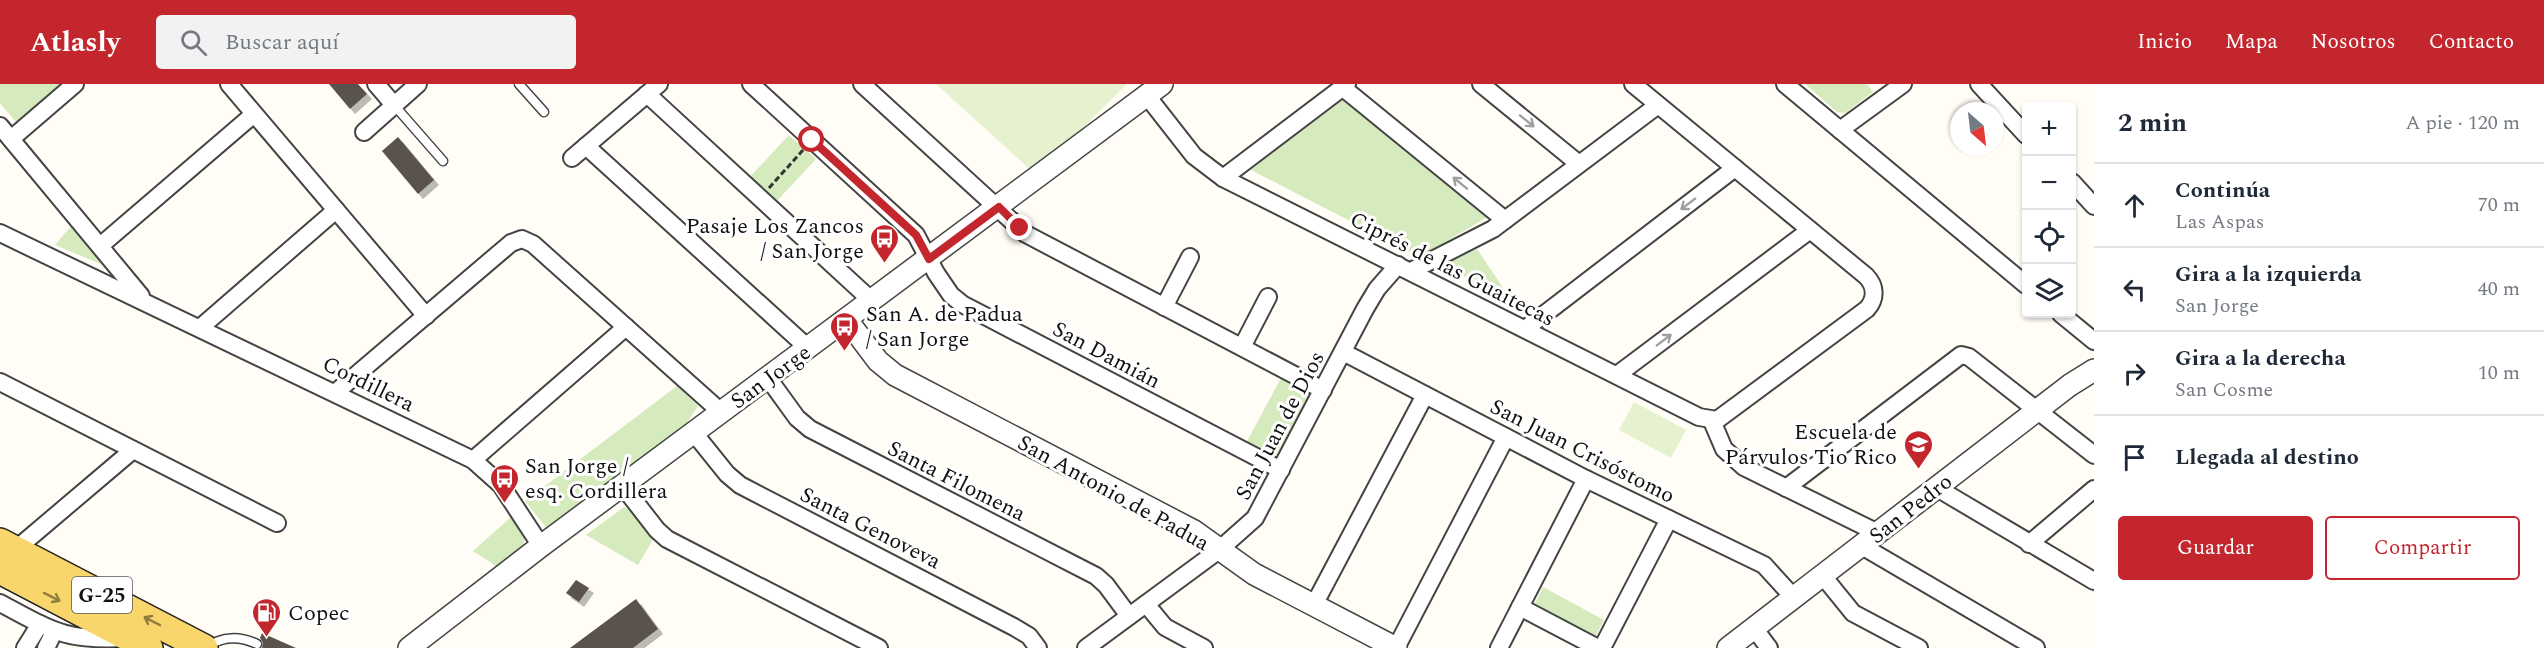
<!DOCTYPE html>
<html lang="es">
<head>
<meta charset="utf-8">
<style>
  body { margin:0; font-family:Spectral,serif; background:#f2f2f3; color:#1f2937 }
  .controls { position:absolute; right:18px; top:18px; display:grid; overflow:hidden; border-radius:6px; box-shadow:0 2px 4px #0004 }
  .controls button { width:54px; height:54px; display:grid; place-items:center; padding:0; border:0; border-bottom:2px solid #e0e1e3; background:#fff; color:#1f2937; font:30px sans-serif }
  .compass { position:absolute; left:1950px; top:18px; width:54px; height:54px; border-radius:50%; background:#fff; box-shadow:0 2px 4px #0004; rotate:152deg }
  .stop { position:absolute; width:18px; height:18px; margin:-14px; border:4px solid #c4262e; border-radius:50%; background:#fff }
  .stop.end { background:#c4262e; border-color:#fff; box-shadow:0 2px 6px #0008 }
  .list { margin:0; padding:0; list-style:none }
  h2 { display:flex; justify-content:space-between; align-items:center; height:78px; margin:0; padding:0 24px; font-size:26px }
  h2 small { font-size:20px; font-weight:400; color:#747a83 }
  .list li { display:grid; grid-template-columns:39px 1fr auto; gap:18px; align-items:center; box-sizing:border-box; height:84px; padding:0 24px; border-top:2px solid #e0e1e3 }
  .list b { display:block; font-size:22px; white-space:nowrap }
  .list p { margin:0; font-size:20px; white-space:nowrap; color:#747a83 }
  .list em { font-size:20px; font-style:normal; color:#747a83 }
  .actions { display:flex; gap:12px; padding:18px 24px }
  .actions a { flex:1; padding:14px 0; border:2px solid #c4262e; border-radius:6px; text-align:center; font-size:21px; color:#c4262e }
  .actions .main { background:#c4262e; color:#fff }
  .icon { flex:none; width:33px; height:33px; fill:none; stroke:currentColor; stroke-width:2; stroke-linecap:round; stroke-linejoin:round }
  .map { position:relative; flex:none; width:2094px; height:564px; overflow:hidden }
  header { display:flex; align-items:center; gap:36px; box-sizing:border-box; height:84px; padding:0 30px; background:#c4262e; color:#fff }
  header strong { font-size:28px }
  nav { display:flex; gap:33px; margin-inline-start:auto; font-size:21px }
  .search { width:420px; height:54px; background:#f2f2f3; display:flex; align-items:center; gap:15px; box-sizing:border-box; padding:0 21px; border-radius:6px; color:#747a83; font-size:22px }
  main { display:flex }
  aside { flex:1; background:#fff }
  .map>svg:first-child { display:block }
  .green { fill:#d5ebbd }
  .pitch { fill:#e6f2cf }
  .building { fill:#5a524d; filter:url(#shadow) }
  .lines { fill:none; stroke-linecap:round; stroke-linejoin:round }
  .service-casing { stroke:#444; stroke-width:11 }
  .minor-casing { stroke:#444; stroke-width:20 }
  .tertiary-casing { stroke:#444; stroke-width:24 }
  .primary-casing { stroke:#222; stroke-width:30 }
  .path { stroke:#333; stroke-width:3; stroke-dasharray:6 3; stroke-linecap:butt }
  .service { stroke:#fff; stroke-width:8 }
  .minor { stroke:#fff; stroke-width:16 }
  .tertiary { stroke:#fff; stroke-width:21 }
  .primary { stroke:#f9d66b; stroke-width:27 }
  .oneway { stroke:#a0a0a0 }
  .oneway2 { stroke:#917d42 }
  .route { stroke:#c4262e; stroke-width:8 }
  .labels { text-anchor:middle; stroke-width:6; stroke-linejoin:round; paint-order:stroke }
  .shield { fill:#fff; stroke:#585858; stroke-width:1.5 }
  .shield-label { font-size:21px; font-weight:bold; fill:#111 }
  .poi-label { font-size:22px; fill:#111; stroke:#fff; text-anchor:start }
  .street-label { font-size:22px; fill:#111; stroke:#fff }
</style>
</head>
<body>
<header>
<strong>Atlasly</strong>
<div class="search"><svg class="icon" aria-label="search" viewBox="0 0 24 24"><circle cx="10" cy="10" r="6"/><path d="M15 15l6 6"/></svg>Buscar aquí</div>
<nav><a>Inicio</a><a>Mapa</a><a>Nosotros</a><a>Contacto</a></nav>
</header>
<main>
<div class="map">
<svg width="2094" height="564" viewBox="0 0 2094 564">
  <defs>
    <filter id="shadow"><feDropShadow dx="5" dy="5" stdDeviation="0" flood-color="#0004"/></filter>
  </defs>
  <rect width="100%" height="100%" fill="#fffdf5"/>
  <g class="green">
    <path d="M0 0H62L16 38 0 19Z"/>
    <path d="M1805 0H1867L1873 8 1845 29 1837 28Z"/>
    <path d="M1343 12 1489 132 1420 173 1251 86Z"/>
    <path d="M789 51 816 75 775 119 748 95Z"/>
    <path d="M72 141 103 181 55 161Z"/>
    <path d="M1477 165 1514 220 1443 181Z"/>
    <path d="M1282 292 1311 307 1274 376 1245 361Z"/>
    <path d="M677 302 698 322 684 343 549 447 525 417Z"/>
    <path d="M624 423 628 425 654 454 638 481 586 451Z"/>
    <path d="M511 433 525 449 523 465 499 484 473 467Z"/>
    <path d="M1543 503 1604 536 1594 555 1533 523Z"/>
  </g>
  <g class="pitch">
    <path d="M936 0H1127L1036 91Z"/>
    <path d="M1634 318 1686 346 1671 374 1619 346Z"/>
  </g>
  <g class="building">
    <path d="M329 0H358L367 10 350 25Z"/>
    <path d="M398 53 434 96 418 110 382 67Z"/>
    <path d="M576 496 589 504 579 518 566 509Z"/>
    <path d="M636 515 658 545 633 564H570Z"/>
    <path d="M262 549 296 564H262L263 559 260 554Z"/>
  </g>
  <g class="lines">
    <defs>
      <g id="service">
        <path d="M519 0 544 28"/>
        <path d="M394 21 443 77"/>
        <path d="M207 563C222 552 240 552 257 560"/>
      </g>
      <g id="minor">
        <path d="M229 0 426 232"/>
        <path d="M376 0 394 21"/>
        <path d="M751 0 916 151 936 189 951 211 962 220 1281 386"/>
        <path d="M862 0 1026 150 1323 306"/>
        <path d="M1481 0 1579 80"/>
        <path d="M1785 0 2026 201"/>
        <path d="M1979 0 2026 51"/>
        <path d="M1342 3 1505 136"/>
        <path d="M647 10 872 217"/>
        <path d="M1147 12 1194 72 1223 94 1699 333 1717 336 1867 225C1876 215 1876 202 1866 192L1633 0"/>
        <path d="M0 42 141 212"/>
        <path d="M1840 46 1903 0"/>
        <path d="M364 48 418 0"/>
        <path d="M11 55 75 0"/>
        <path d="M586 62 808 264"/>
        <path d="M572 74 659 0"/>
        <path d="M1223 94 1347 0"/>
        <path d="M2072 98 2094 122"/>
        <path d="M0 149 473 376 501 401 541 462"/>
        <path d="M100 162 254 30"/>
        <path d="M1411 187 1493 145 1658 21"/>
        <path d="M1164 223 1190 173"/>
        <path d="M2061 230 2094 257"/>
        <path d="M201 243 336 126"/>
        <path d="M1525 245 1735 84"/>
        <path d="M1242 263 1268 213"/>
        <path d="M1343 268 1586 395 1764 481 1794 514"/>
        <path d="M1617 291 1810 146"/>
        <path d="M768 294 797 334 810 345 1096 492 1106 501 1129 532"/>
        <path d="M0 298 277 439"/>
        <path d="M336 308 511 159 522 155 533 160 721 328"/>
        <path d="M1712 337 1724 365 1744 383 1878 449"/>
        <path d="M694 349 727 390 740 401 1014 543 1029 552 1038 564"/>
        <path d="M473 376 626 243"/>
        <path d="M622 401 657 446 667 455 879 564"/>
        <path d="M1786 404 1961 271 1969 273 2094 371"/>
        <path d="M1937 404 2094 497"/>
        <path d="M2029 460 2094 405"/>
        <path d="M1862 462 2036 564"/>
        <path d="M15 466 133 366"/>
        <path d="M1823 492 1853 529 1919 564"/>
        <path d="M0 519C53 547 64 557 126 554"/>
        <path d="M1146 520 1165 543 1204 564"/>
        <path d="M1314 521 1425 311"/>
        <path d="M1520 523 1598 564"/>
        <path d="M1754 544 1769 564"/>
        <path d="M25 564 40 540"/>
        <path d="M46 564 54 548"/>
        <path d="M1086 564 1219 466 1255 434 1365 225 1377 205 1398 181"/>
        <path d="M1396 564 1506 353"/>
        <path d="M1499 564 1586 395"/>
        <path d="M1602 564 1669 435"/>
      </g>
      <g id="tertiary">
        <path d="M847 236 878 277 895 291 1194 447 1254 490 1396 564"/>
        <path d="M409 564 541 462 1162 0"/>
        <path d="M1728 564 2070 301 2094 286"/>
      </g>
      <g id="primary">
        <path d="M0 458 204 564"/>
        <path d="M0 486 149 564"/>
      </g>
    </defs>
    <use href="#service" class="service-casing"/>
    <use href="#minor" class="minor-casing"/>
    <use href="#tertiary" class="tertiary-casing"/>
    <use href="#primary" class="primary-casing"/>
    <path class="path" d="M769 104 803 66"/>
    <use href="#service" class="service"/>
    <use href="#minor" class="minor"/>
    <use href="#tertiary" class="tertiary"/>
    <use href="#primary" class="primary"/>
  </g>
  <defs><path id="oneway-shaft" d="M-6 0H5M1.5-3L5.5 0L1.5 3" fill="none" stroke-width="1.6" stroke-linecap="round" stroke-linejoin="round" transform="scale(1.5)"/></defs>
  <g class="oneway">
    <use href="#oneway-shaft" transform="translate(1527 37) rotate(39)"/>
    <use href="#oneway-shaft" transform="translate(1460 99) rotate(-141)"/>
    <use href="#oneway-shaft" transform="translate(1688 120) rotate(143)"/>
    <use href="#oneway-shaft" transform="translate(1664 256) rotate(-37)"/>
  </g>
  <g class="oneway2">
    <use href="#oneway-shaft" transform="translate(52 513) rotate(27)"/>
    <use href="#oneway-shaft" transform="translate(152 537) rotate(-153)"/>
  </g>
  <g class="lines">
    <path class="route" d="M812 56 916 151 929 175 999 123 1020 144"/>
  </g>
  <defs>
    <symbol id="bus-pin" viewBox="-11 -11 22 30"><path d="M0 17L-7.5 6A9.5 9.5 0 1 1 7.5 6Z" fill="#c4262e" stroke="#fff"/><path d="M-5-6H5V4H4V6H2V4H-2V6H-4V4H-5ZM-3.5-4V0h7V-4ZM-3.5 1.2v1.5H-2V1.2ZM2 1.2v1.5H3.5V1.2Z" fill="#fff"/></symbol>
    <symbol id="school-pin" viewBox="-11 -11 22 30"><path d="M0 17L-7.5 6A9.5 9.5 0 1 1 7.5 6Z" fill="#c4262e" stroke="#fff"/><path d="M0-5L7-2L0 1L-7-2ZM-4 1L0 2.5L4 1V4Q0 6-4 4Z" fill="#fff"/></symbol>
    <symbol id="fuel-pin" viewBox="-11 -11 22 30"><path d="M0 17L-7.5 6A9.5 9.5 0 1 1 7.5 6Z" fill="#c4262e" stroke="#fff"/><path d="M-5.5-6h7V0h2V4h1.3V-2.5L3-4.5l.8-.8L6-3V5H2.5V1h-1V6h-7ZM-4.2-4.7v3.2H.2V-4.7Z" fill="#fff"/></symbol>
  </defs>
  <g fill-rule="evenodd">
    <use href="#bus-pin" x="868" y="138" width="33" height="45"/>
    <use href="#bus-pin" x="828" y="226" width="33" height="45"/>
    <use href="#school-pin" x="1902" y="344" width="33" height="45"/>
    <use href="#bus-pin" x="488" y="378" width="33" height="45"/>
    <use href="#fuel-pin" x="250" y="512" width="33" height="45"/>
  </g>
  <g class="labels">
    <rect class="shield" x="72" y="493" width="60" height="36" rx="4.5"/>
    <g class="shield-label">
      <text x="102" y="518">G-25</text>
    </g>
    <g class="poi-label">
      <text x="864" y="149" text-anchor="end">Pasaje Los Zancos<tspan x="864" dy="25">/ San Jorge</tspan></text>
      <text x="866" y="237">San A. de Padua<tspan x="866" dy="25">/ San Jorge</tspan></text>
      <text x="1897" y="355" text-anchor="end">Escuela de<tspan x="1897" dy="25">Párvulos Tio Rico</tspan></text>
      <text x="525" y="389">San Jorge /<tspan x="525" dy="25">esq. Cordillera</tspan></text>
      <text x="288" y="536">Copec</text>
    </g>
    <g class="street-label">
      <text transform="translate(1453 184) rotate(27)" y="8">Ciprés de las Guaitecas</text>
      <text transform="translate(1107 270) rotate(28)" y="8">San Damián</text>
      <text transform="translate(770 292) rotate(-36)" y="8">San Jorge</text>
      <text transform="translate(369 299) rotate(26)" y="8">Cordillera</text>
      <text transform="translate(1279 341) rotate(-62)" y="8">San Juan de Dios</text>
      <text transform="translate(1583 366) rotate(27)" y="8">San Juan Crisóstomo</text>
      <text transform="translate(957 396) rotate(27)" y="8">Santa Filomena</text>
      <text transform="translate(1114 408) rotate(29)" y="8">San Antonio de Padua</text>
      <text transform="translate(1910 424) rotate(-38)" y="8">San Pedro</text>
      <text transform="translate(871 443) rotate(27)" y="8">Santa Genoveva</text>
    </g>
  </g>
</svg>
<div class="controls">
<button>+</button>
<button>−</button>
<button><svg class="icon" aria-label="locate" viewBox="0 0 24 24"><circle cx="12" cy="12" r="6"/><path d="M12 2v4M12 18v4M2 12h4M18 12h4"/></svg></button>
<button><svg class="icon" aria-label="layers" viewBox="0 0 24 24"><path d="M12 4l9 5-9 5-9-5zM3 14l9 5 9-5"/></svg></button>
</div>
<svg class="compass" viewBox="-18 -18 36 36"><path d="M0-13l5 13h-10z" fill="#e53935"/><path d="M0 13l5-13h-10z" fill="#747a83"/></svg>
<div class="stop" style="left:812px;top:56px"></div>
<div class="stop end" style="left:1020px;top:144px"></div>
</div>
<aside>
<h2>2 min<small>A pie · 120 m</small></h2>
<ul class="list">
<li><svg class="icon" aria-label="ahead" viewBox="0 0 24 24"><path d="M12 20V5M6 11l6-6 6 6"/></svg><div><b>Continúa</b><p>Las Aspas</p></div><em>70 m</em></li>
<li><svg class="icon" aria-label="left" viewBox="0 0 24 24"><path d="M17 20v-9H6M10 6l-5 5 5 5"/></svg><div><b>Gira a la izquierda</b><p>San Jorge</p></div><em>40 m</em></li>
<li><svg class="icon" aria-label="right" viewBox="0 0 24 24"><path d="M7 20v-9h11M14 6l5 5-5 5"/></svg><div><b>Gira a la derecha</b><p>San Cosme</p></div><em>10 m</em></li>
<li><svg class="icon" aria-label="arrive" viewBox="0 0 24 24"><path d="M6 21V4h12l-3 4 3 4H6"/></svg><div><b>Llegada al destino</b></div></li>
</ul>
<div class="actions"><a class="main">Guardar</a><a>Compartir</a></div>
</aside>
</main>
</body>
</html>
